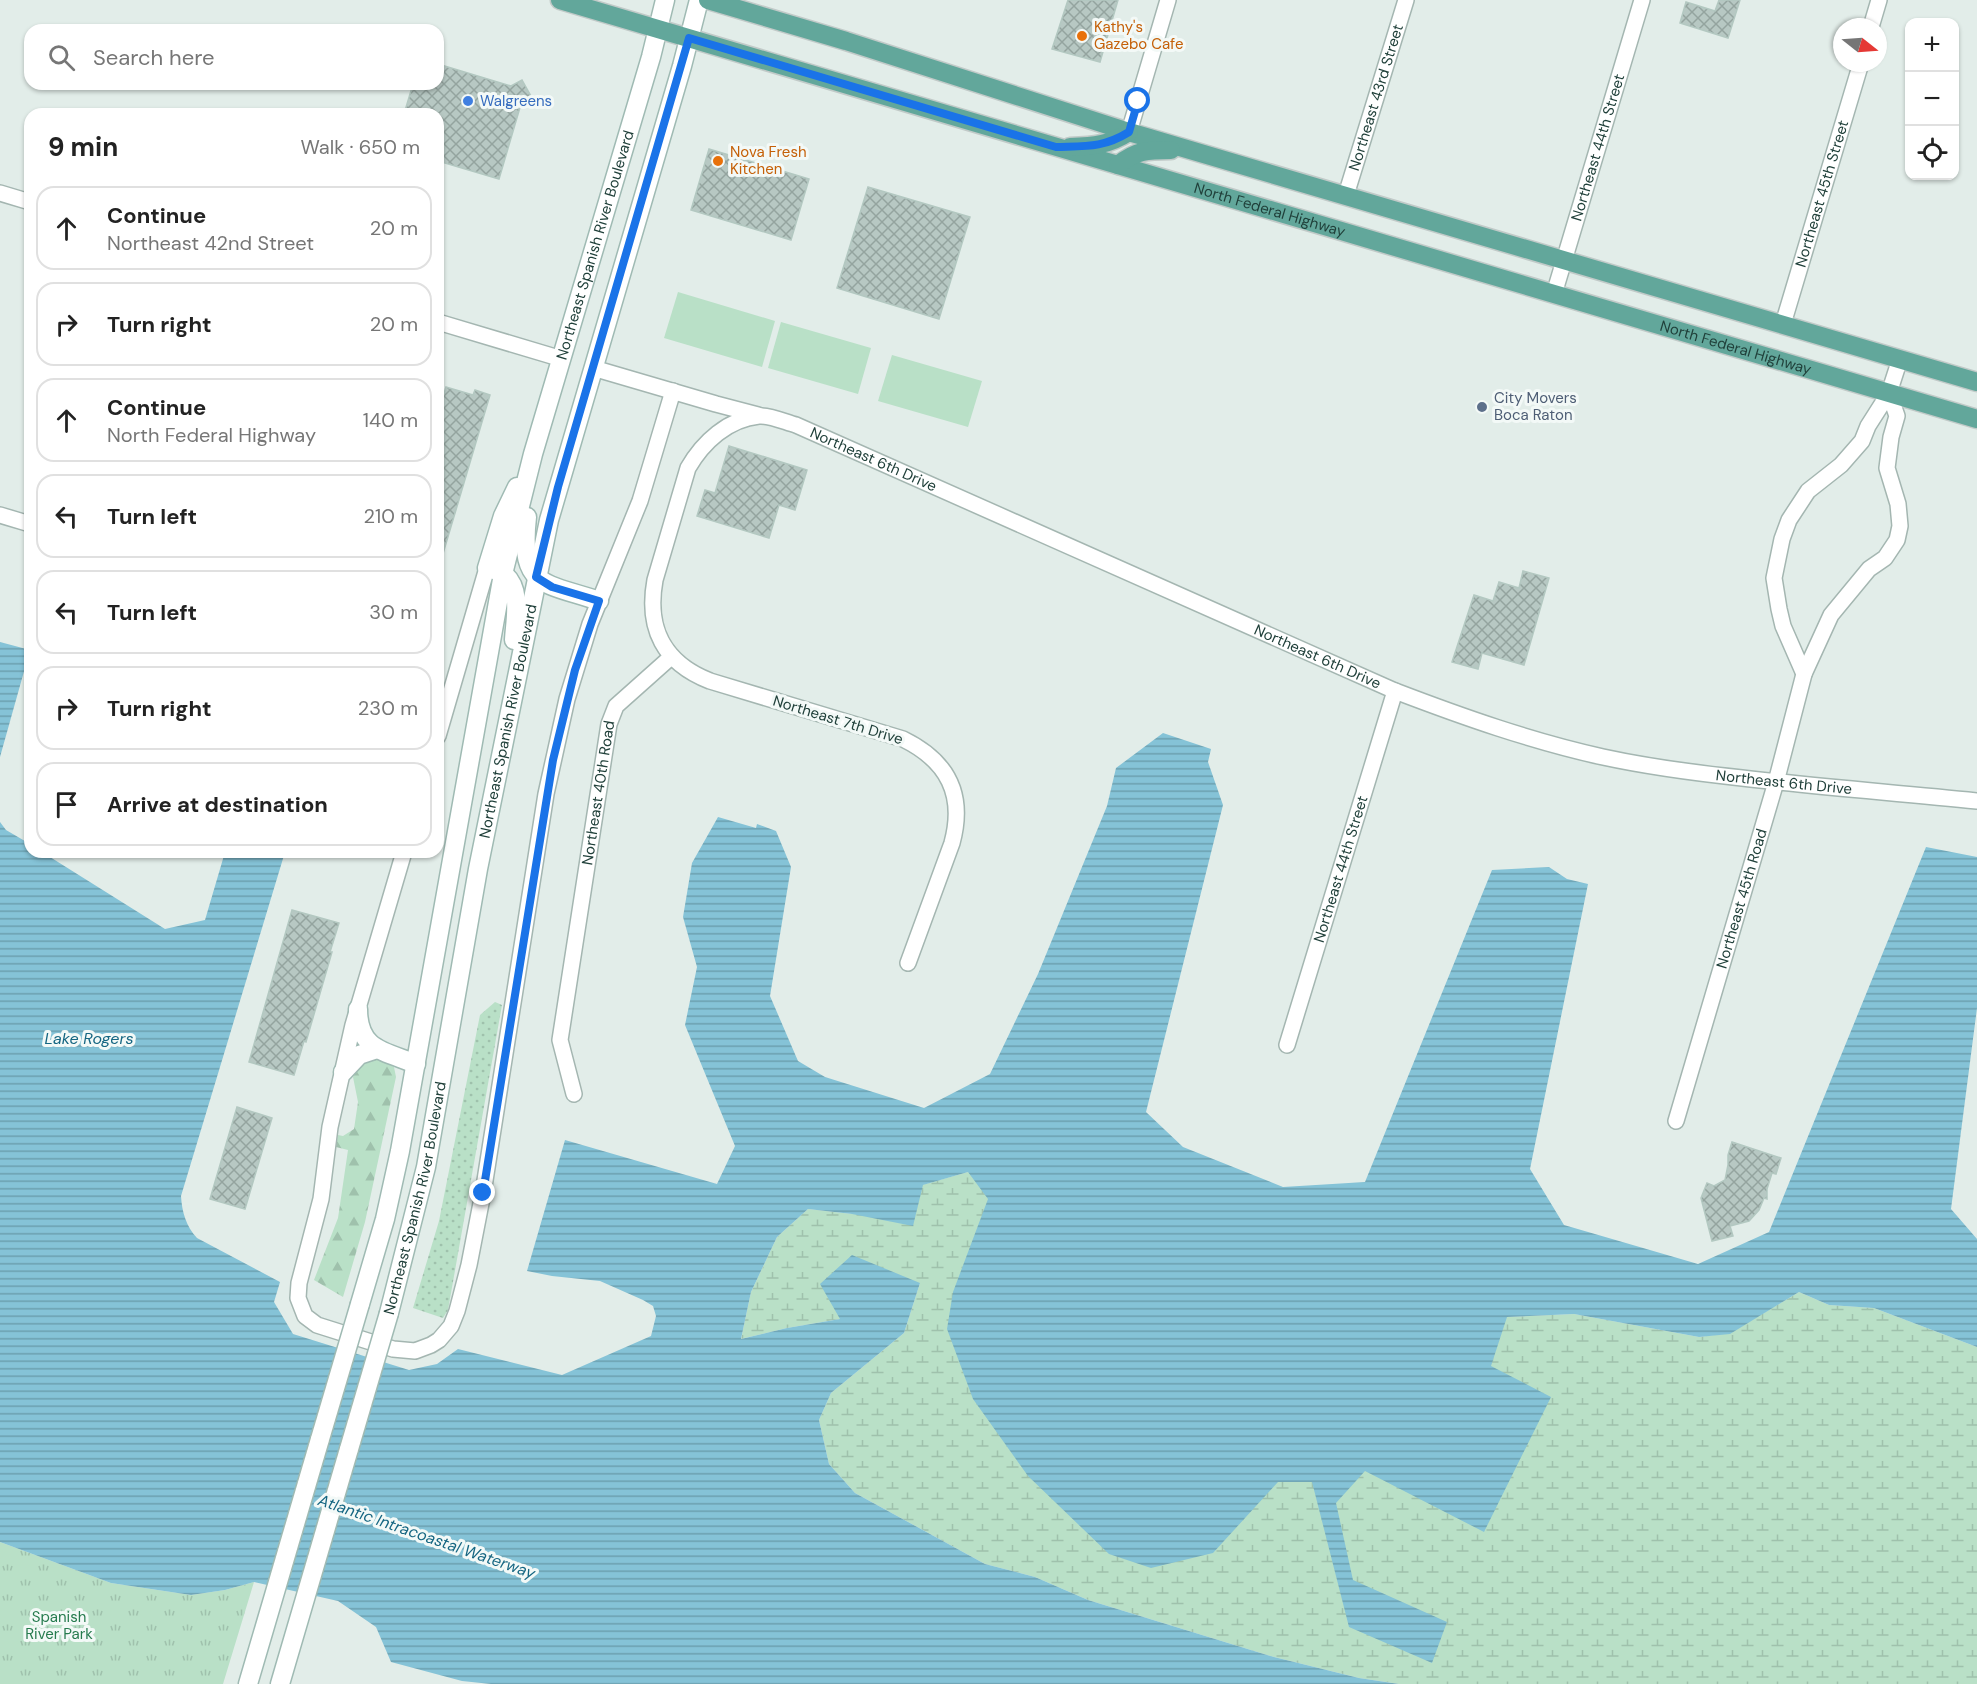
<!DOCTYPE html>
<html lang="en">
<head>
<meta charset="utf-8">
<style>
  body { margin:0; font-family:"DM Sans",sans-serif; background:#f2f2f2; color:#222 }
  .controls { position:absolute; right:18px; top:18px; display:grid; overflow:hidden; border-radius:12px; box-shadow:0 2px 4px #0004 }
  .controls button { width:54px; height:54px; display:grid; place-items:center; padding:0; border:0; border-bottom:2px solid #e0e0e0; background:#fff; color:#222; font:30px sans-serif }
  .compass { position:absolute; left:1833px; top:18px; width:54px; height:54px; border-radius:50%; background:#fff; box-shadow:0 2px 4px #0004; rotate:107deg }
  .stop { position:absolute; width:18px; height:18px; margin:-14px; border:4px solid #1a73e8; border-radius:50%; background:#fff }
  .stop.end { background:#1a73e8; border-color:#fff; box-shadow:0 2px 6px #0008 }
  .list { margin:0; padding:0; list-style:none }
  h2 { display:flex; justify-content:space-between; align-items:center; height:78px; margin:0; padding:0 24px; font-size:26px }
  h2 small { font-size:20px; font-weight:400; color:#767676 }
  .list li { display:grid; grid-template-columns:39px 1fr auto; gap:18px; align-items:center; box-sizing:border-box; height:84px; margin:0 12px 12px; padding:0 12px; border:2px solid #e0e0e0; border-radius:18px }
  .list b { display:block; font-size:22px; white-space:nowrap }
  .list p { margin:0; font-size:20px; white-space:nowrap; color:#767676 }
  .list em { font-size:20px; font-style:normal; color:#767676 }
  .icon { flex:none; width:33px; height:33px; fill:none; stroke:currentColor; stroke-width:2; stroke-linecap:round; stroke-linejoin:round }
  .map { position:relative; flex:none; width:1977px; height:1684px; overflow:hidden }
  .search { position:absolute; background:#fff; box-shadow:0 2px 4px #0004; left:24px; top:24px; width:420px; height:66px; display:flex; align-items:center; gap:15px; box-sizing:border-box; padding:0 21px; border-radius:18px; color:#767676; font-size:22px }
  .panel { position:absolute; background:#fff; box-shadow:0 2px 4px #0004; left:24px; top:108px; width:420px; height:750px; border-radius:18px }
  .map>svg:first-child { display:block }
  .grass { fill:url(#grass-dots) }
  .forest { fill:url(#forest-firs) }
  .wetland { fill:url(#wetland-marsh) }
  .park { fill:url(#park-tufts) }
  .pitch { fill:#b9e0c7 }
  .water { fill:url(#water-rules) }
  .building { fill:url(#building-cross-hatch); stroke:#b3c8c1; stroke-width:1.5 }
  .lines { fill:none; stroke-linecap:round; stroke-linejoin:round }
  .minor-casing { stroke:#a4b6b1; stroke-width:18 }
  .secondary-casing { stroke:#9fbab3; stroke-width:21 }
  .primary-casing { stroke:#c1cac8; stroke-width:21 }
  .minor { stroke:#fff; stroke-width:15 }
  .secondary { stroke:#fff; stroke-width:18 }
  .primary { stroke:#62a79b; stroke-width:18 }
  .secondary-bridge-casing { stroke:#9fbab3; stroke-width:21; stroke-linecap:butt }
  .secondary-bridge { stroke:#fff; stroke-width:18 }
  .route { stroke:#1a73e8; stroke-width:8 }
  .food-dot { fill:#e8710a; stroke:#f3f9f7; stroke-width:2 }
  .shop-dot { fill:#3f7fe0; stroke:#f3f9f7; stroke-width:2 }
  .service-dot { fill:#5c6f8a; stroke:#f3f9f7; stroke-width:2 }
  .labels { text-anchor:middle; stroke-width:6; stroke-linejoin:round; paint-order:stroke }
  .food-label { font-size:15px; fill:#c56008; stroke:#f3f9f7; text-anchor:start }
  .street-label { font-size:15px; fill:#20403a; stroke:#f3f9f7 }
  .shop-label { font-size:15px; fill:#366cbe; stroke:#f3f9f7; text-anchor:start }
  .service-label { font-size:15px; fill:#4e5e75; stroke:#f3f9f7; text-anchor:start }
  .park-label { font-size:15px; fill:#267b4e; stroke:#f3f9f7 }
  .water-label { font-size:16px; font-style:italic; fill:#156682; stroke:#f3f9f7 }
</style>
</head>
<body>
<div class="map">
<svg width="1977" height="1684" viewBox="0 0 1977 1684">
  <defs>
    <pattern id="grass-dots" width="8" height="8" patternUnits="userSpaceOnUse" patternTransform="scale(1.5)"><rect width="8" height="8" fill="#b9e0c7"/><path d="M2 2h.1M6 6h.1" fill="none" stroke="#9fc1ac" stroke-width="1.8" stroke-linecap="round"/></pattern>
    <pattern id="forest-firs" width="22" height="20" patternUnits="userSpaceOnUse" patternTransform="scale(1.5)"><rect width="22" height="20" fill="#b9e0c7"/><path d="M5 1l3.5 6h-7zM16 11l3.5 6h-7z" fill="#9fc1ac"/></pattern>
    <pattern id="wetland-marsh" width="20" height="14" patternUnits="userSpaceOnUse" patternTransform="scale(1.5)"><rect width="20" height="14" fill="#b9e0c7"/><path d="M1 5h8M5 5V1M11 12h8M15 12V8" fill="none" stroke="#9fc1ac"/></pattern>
    <pattern id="park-tufts" width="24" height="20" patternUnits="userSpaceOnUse" patternTransform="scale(1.5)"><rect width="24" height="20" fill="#b9e0c7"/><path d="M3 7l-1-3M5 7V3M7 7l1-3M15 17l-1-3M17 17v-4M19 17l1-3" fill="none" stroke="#9fc1ac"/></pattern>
    <pattern id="water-rules" width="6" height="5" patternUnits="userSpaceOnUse" patternTransform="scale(1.5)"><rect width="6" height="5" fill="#85c3d7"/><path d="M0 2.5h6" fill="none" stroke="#6ca0af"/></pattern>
    <pattern id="building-cross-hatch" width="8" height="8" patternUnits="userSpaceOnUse" patternTransform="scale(1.5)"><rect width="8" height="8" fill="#b7c8c3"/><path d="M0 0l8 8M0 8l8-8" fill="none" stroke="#94a49f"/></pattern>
  </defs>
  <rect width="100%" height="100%" fill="#e2ede9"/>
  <path class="grass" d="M495 1002 502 1005 448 1310 443 1318 413 1308 439 1221 480 1015Z"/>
  <path class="forest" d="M379 1059 394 1067 396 1077 365 1222 343 1297 314 1280 338 1218 348 1150 336 1147 338 1135 343 1136 354 1129 358 1102 353 1077C359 1067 366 1061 379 1059Z"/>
  <path class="wetland" d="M968 1172 1507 1317 1574 1314 1699 1337 1730 1333 1799 1292 1829 1305 1874 1308 1977 1347V1684H1399L1359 1678 1274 1657 1088 1600 1035 1577 985 1564 855 1493 829 1464 819 1420 831 1393 904 1333 920 1283 840 1319 787 1328 741 1339 751 1292 777 1237 808 1209 852 1214 922 1185Z"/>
  <path class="park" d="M0 1542 111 1583 191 1595 225 1590 254 1582 223 1684H0Z"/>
  <g class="pitch">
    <path d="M678 292 775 321 762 367 664 338Z"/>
    <path d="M781 322 871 348 858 394 768 368Z"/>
    <path d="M892 355 982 381 968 427 878 401Z"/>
  </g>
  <g class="water">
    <path d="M0 642 30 650 0 757Z"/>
    <path d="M1163 733 1211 749 1208 762 1223 805 1146 1112 1183 1147 1283 1187 1365 1182 1492 870 1549 867 1567 879 1588 884 1530 1169 1564 1225 1698 1264 1769 1232 1926 847 1977 857V1008L1951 1209 1977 1239V1347L1874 1308 1829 1305 1799 1292 1730 1334 1699 1337 1574 1314 1507 1317 1491 1366 1551 1397 1484 1532 1365 1471 1336 1503 1353 1580 1447 1622 1432 1663 1349 1627 1312 1482H1278L1213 1553 1151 1568 1109 1554 1028 1476 973 1399 947 1329 953 1292 988 1199 968 1172 923 1185 913 1226 852 1214 808 1209 777 1237 751 1292 741 1339 787 1328 840 1319 820 1284 852 1255 920 1283 904 1333 831 1393 819 1420 829 1464 855 1493 985 1564 1035 1577 1088 1600 1274 1657 1359 1678 1399 1684H491L462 1681 391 1662 376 1627 338 1601 254 1582 225 1590 191 1595 111 1583 0 1542V822L6 830 30 844V852H42L165 929 205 920 225 852H285L181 1196C182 1212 186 1226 197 1238L280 1282 274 1302 293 1334 409 1370 437 1364 458 1349 562 1375 651 1336 656 1316 653 1306 643 1300 600 1281 552 1276 527 1271 565 1140 717 1184 735 1146 685 1025 697 967 683 917 692 863 718 817 756 828 757 824 776 831 791 867 770 996 798 1061 825 1077 924 1108 990 1074 1038 974 1107 806 1116 768Z"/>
  </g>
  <g class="building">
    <path d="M1068 0H1118L1100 62 1052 49Z"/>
    <path d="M1719 0H1740L1728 38 1680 23 1686 2 1715 11Z"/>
    <path d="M438 64 511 86 522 80 532 98 521 104 499 179 438 161V114H404L413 84H438Z"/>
    <path d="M709 149 809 179 791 240 691 210Z"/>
    <path d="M868 187 970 217 939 319 837 288Z"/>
    <path d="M446 387 473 395 475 390 490 395 442 557H438V413Z"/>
    <path d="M729 446 807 470 795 510 779 505 769 538 697 516 705 490 715 493Z"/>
    <path d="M1523 571 1549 578 1524 665 1482 653 1478 669 1452 662 1474 595 1493 601 1499 582 1519 588Z"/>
    <path d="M292 910 339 923 330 952H332L306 1042 304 1041 294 1075 249 1062Z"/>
    <path d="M237 1107 272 1118 245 1209 210 1199Z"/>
    <path d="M1732 1142 1781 1158 1776 1174 1772 1173 1767 1189V1199L1764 1198 1759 1210 1749 1221 1730 1226 1733 1236 1712 1241 1701 1198 1707 1183 1714 1186 1725 1180 1728 1165V1155Z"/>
  </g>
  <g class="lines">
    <defs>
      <g id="minor">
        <path d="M1871 27 1879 0"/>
        <path d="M1129 132 1168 0"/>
        <path d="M0 193 30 202"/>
        <path id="s1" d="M1346 195 1406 0"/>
        <path id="s2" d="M1554 294 1642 0"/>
        <path d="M438 322 562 359"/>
        <path id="s3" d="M1783 324 1861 63"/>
        <path d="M593 368 716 404 758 415"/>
        <path d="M0 515 30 524"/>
        <path d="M1804 674 1783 626 1779 609 1774 578 1782 539 1789 520 1808 491 1841 465 1862 441 1868 426 1889 393 1900 359"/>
        <path d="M438 736 487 568"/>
        <path d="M404 852 353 1025 330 1127 321 1199 299 1283 298 1298 305 1316 317 1325 393 1349 415 1351 431 1345 439 1340 451 1326 457 1311 469 1265 483 1193 546 794 567 699 590 624 640 501 673 391"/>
        <path id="s4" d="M908 963 952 843C965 795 948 761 903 739L710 681C664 663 646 629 655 580L688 468C703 442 728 419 759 416 770 415 785 422 796 425L1395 691C1463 717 1531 741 1603 757 1649 767 1695 773 1742 778 1820 787 1899 793 1977 801"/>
        <path id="s5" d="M1287 1045 1395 691"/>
        <path id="s6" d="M574 1094 560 1040 609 724 616 706 671 657"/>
        <path id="s7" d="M1676 1121 1776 782 1804 674 1831 615 1869 569 1885 558 1897 540 1900 526 1898 504 1887 468 1891 437 1897 416 1889 393"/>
      </g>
      <g id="secondary">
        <path d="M527 517C519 588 543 582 599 601"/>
        <path d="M514 640C515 621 522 590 505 575 500 571 493 570 487 568L503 516 517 487"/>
        <path d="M358 1009C358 1050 384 1051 416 1064"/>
        <path d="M343 1072 359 1055 377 1049"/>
        <path id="s8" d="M360 1304 385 1219 400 1151 503 574 533 454 651 57 665 0"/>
        <path id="s9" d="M389 1313 426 1167 478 869 549 520 682 66 699 0"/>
        <path d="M248 1684 320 1439"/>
        <path d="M280 1684 349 1449"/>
      </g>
      <g id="primary">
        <path id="s10" d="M560 0 1977 419"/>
        <path d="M708 0 846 41 1129 132 1977 382"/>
        <path d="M1070 147C1094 146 1109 145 1129 132"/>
        <path d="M1118 165C1137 150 1147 150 1171 150"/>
      </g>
    </defs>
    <use href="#minor" class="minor-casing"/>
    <use href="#secondary" class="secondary-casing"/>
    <use href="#primary" class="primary-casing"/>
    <use href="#minor" class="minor"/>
    <use href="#secondary" class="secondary"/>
    <use href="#primary" class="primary"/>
    <defs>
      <g id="secondary-bridge">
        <path d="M320 1439 360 1304"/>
        <path d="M349 1449 389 1313"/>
      </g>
    </defs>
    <use href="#secondary-bridge" class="secondary-bridge-casing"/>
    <use href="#secondary-bridge" class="secondary-bridge"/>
  </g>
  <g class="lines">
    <path class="route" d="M483 1193 553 760 575 670 599 601 552 587 536 577 558 487 689 38 1056 147C1086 146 1103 148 1129 132L1138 101"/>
  </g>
  <g class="food-dot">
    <circle cx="1082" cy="36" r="6"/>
    <circle cx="718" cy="161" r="6"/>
  </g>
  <circle class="shop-dot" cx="468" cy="101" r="6"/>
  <circle class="service-dot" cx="1482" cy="407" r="6"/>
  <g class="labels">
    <g class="food-label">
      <text x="1094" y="32">Kathy's<tspan x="1094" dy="17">Gazebo Cafe</tspan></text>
      <text x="730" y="157">Nova Fresh<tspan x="730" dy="17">Kitchen</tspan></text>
    </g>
    <g class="street-label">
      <text dy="5" stroke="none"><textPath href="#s1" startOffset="102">Northeast 43rd Street</textPath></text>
      <text dy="5" stroke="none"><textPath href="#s2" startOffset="153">Northeast 44th Street</textPath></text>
      <text dy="5" stroke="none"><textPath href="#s3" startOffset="136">Northeast 45th Street</textPath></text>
      <text dy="5" stroke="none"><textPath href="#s10" startOffset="740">North Federal Highway</textPath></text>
      <text dy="5" stroke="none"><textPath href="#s8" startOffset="1086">Northeast Spanish River Boulevard</textPath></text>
      <text dy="5" stroke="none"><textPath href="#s10" startOffset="1226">North Federal Highway</textPath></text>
      <text dy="5" stroke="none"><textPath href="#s4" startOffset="914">Northeast 6th Drive</textPath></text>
      <text dy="5" stroke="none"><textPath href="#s4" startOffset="1400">Northeast 6th Drive</textPath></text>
      <text dy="5" stroke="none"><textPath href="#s9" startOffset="604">Northeast Spanish River Boulevard</textPath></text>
      <text transform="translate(838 720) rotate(17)" y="5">Northeast 7th Drive</text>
      <text dy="5" stroke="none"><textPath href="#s4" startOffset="1886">Northeast 6th Drive</textPath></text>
      <text dy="5" stroke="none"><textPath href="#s6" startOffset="306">Northeast 40th Road</textPath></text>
      <text dy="5" stroke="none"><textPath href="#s5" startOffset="184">Northeast 44th Street</textPath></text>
      <text dy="5" stroke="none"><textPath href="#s7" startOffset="232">Northeast 45th Road</textPath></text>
      <text dy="5" stroke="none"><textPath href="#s9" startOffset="118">Northeast Spanish River Boulevard</textPath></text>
    </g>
    <g class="shop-label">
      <text x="480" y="106">Walgreens</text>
    </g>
    <g class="service-label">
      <text x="1494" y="403">City Movers<tspan x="1494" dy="17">Boca Raton</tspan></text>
    </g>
    <g class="park-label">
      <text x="59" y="1622">Spanish<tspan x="59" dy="17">River Park</tspan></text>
    </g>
    <g class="water-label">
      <text x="89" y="1044">Lake Rogers</text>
      <text transform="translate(427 1536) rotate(19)" y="6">Atlantic Intracoastal Waterway</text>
    </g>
  </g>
</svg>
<div class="controls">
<button>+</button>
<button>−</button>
<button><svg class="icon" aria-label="locate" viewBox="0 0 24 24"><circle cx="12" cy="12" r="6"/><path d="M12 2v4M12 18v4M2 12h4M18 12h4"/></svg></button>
</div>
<svg class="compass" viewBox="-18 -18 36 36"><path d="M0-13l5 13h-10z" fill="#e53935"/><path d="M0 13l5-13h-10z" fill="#767676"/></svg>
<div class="stop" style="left:1138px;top:101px"></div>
<div class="stop end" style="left:483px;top:1193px"></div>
<div class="search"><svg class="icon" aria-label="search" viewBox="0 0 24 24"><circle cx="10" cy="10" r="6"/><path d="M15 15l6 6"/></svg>Search here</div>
<section class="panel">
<h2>9 min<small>Walk · 650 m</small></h2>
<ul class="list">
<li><svg class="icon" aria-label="ahead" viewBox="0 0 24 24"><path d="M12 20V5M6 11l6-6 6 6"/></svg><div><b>Continue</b><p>Northeast 42nd Street</p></div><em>20 m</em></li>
<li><svg class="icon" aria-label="right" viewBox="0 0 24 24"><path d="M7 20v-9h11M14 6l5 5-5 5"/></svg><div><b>Turn right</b></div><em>20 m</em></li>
<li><svg class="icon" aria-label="ahead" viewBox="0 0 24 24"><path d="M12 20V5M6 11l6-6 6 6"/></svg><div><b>Continue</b><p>North Federal Highway</p></div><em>140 m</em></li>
<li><svg class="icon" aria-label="left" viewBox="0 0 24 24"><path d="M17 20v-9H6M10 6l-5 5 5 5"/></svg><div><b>Turn left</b></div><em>210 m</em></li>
<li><svg class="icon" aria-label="left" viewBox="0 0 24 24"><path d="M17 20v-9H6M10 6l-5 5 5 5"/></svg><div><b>Turn left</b></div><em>30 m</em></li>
<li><svg class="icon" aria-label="right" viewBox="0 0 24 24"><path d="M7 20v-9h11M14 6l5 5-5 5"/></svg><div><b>Turn right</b></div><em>230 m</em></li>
<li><svg class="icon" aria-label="arrive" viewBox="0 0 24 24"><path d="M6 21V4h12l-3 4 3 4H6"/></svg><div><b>Arrive at destination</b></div></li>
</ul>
</section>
</div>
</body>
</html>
